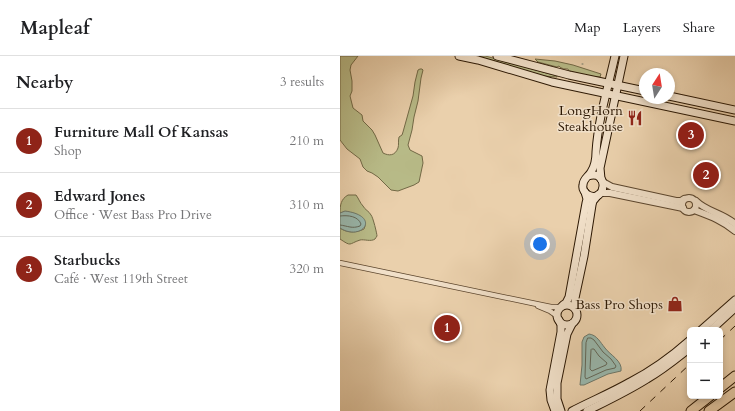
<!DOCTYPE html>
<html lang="en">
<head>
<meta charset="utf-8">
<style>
  body { margin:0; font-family:Cardo,serif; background:#f6f6f6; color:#202124 }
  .controls { position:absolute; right:12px; bottom:12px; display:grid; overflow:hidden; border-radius:6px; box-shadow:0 2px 6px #0003 }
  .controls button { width:36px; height:36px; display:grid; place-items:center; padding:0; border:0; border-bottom:1px solid #e0e0e0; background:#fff; color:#202124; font:20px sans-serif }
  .compass { position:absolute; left:299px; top:12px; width:36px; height:36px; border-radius:50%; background:#fff; box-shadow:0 2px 6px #0003; rotate:12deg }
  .you { position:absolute; left:200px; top:188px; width:14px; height:14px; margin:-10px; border:3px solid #fff; border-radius:50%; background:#1a73e8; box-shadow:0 0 0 6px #1a73e833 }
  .badge { display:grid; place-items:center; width:26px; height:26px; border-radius:50%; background:#8f2418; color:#fff; font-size:13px; font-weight:700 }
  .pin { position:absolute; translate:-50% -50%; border:2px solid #fff; box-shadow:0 1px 4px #0006 }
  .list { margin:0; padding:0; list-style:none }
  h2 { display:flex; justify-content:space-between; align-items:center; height:52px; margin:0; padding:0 16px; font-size:17px }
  h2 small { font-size:13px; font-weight:400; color:#757577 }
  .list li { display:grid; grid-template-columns:26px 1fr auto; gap:12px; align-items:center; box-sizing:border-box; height:64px; padding:0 16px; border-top:1px solid #e0e0e0 }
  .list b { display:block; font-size:15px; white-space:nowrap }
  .list p { margin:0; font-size:13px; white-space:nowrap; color:#757577 }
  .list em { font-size:13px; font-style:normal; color:#757577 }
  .map { position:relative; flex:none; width:395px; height:355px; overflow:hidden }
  header { display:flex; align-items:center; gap:24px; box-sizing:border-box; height:56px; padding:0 20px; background:#fff; border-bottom:1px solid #e0e0e0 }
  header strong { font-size:19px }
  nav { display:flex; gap:22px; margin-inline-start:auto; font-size:14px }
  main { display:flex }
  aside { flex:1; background:#fff }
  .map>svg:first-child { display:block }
  .green { fill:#b8bb88; stroke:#726946 }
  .water { fill:#98b6ab; stroke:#6c7668 }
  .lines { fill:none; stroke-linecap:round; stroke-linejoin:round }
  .shore { stroke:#626657; stroke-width:1 }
  .stream { stroke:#6c7668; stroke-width:1 }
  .minor-casing { stroke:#5b452d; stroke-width:6 }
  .tertiary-casing { stroke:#5b452d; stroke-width:8 }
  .secondary-casing { stroke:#2b1703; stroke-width:9 }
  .motorway-casing { stroke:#2b1703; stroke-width:11 }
  .minor { stroke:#f1e0c9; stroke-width:4.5 }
  .tertiary { stroke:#f1e0c9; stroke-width:6 }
  .secondary { stroke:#f1e0c9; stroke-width:7 }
  .motorway { stroke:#ead0ac; stroke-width:9 }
  .rail { stroke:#2b1703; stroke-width:1; stroke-dasharray:7 7; stroke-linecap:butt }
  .labels { text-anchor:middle; stroke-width:3; stroke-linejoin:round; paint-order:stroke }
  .poi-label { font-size:14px; fill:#2b1703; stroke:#f1e0c9; text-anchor:end }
</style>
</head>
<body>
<header>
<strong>Mapleaf</strong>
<nav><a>Map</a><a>Layers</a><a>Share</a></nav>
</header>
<main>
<aside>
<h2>Nearby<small>3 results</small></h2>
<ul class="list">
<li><span class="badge">1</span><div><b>Furniture Mall Of Kansas</b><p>Shop</p></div><em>210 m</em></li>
<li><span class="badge">2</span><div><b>Edward Jones</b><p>Office · West Bass Pro Drive</p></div><em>310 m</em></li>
<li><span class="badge">3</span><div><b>Starbucks</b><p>Café · West 119th Street</p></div><em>320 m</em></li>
</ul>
</aside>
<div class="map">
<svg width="395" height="355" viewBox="0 0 395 355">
  <rect width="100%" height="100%" fill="#ead0ac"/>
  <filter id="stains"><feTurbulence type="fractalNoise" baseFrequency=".005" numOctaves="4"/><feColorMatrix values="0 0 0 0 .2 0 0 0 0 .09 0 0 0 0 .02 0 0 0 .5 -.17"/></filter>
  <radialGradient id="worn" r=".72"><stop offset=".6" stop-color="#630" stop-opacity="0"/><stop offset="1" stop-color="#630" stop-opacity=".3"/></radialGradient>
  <g class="green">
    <path d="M0 0H18L11 9 10 14 12 25V35L10 40 13 52 22 59 23 65 32 74 35 79 43 97C49 100 55 100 58 92 59 89 58 85 59 81L62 79 63 76 73 40 75 26 78 14 80 13H82L83 14 81 22 78 45 74 61 72 74 68 89 70 94 82 100 83 107 79 126 74 129 58 135 51 134 38 121 32 117 27 115 23 111 20 103 7 93 0 84Z"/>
    <path d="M131 0H145L149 1 217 20V21L203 20Z"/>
    <path d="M195 3 215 5 233 9 261 18 260 21 247 20 229 15 228 13C226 13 221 13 219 10L217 11 198 6Z"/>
    <path d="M8 139H16C19 143 20 147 23 150 25 154 29 155 31 159 33 161 37 178 37 180 36 181 36 182 35 183 31 186 24 183 20 184 8 188 12 191 0 183V172C7 177 16 177 24 173L25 170V166C17 161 10 153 0 157 0 149 1 143 8 139Z"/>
  </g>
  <g class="water">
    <path d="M5 155C42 160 22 186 0 172V157Z"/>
    <path d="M249 278C257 279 260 286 265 292 270 299 283 305 281 315L268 318 244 329H240L242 309V286L244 281Z"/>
  </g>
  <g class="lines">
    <g class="shore">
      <path d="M0 160C8 159 18 160 21 168L20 170C12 173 8 170 0 169"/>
      <path d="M248 282H251L254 284 263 296 271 303 276 310 275 312 266 314 246 323 245 321 246 287Z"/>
      <path d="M252 293H254L259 300 267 307 266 309 252 315 250 313 251 294Z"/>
    </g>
    <path class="stream" d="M242 8H243"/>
    <defs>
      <g id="minor">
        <path d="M0 207 211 251H220"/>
        <path d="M198 250 210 255 217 260"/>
      </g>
      <g id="tertiary">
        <path d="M263 126 272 131 336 145H341L344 143"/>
        <path d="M261 137H270L343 152"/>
        <circle cx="349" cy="149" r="7"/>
        <path d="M356 145C367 156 383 157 395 168"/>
        <path d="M354 154C370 160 382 164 395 175"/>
      </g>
      <g id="secondary">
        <path d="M119 0 138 4 212 26 395 65"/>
        <path d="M157 0 229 19 305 35"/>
        <path d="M329 40 395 54"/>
        <path d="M248 120C270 113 266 148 248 139 245 137 242 133 243 129 243 123 248 121 251 116 255 110 256 103 256 96 258 64 268 31 275 0"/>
        <path d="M261 123 260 112 284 0"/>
        <circle cx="227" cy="259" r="10"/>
        <path d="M223 249 226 247 229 241 246 147 247 143 245 136"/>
        <path d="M235 252V242L244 200 252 149 253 145 258 139"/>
        <path d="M361 274 395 244"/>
        <path d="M371 274 395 252"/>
        <path d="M215 355 211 344 210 334 221 276V269L219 264"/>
        <path d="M221 355 217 343V327L227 278 232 268"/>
        <path d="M232 355C251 345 271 337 290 326 311 315 332 300 350 284"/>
        <path d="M247 355C267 345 288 335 307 323 323 314 336 303 350 292"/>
      </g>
      <g id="motorway">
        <path d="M380 332 395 320"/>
        <path d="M351 355 370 340"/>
        <path d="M369 355 395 336"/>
      </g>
    </defs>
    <use href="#minor" class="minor-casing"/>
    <use href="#tertiary" class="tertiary-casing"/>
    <use href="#secondary" class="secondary-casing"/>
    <use href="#motorway" class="motorway-casing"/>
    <use href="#minor" class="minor"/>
    <use href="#tertiary" class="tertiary"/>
    <use href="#secondary" class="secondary"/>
    <use href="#motorway" class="motorway"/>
    <g class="rail">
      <path d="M380 284 395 270"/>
      <path d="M300 355 350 308"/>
    </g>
  </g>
  <defs>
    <symbol id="restaurant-bare" viewBox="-9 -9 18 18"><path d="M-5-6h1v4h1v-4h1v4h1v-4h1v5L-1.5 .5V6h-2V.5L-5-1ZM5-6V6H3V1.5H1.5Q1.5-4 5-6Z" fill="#8f2418" stroke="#f1e0c9" stroke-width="2.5" paint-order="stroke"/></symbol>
    <symbol id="shop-bare" viewBox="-9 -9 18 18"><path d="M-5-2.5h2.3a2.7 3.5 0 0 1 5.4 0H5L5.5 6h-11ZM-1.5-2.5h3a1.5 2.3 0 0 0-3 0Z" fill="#8f2418" stroke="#f1e0c9" stroke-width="2.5" paint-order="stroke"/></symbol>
  </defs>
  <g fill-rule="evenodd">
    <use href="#restaurant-bare" x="284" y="51" width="22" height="22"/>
    <use href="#shop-bare" x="324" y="237" width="22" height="22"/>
  </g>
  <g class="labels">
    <g class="poi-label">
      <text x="283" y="59">LongHorn<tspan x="283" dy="16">Steakhouse</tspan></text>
      <text x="323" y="253">Bass Pro Shops</text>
    </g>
  </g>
  <rect width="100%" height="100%" filter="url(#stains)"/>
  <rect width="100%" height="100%" fill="url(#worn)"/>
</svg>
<div class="controls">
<button>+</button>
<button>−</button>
</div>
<svg class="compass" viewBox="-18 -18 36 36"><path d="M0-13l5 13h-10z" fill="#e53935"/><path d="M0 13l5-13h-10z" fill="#757577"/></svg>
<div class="you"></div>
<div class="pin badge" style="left:107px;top:272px">1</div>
<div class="pin badge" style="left:366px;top:119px">2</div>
<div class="pin badge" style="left:351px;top:79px">3</div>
</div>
</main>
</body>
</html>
